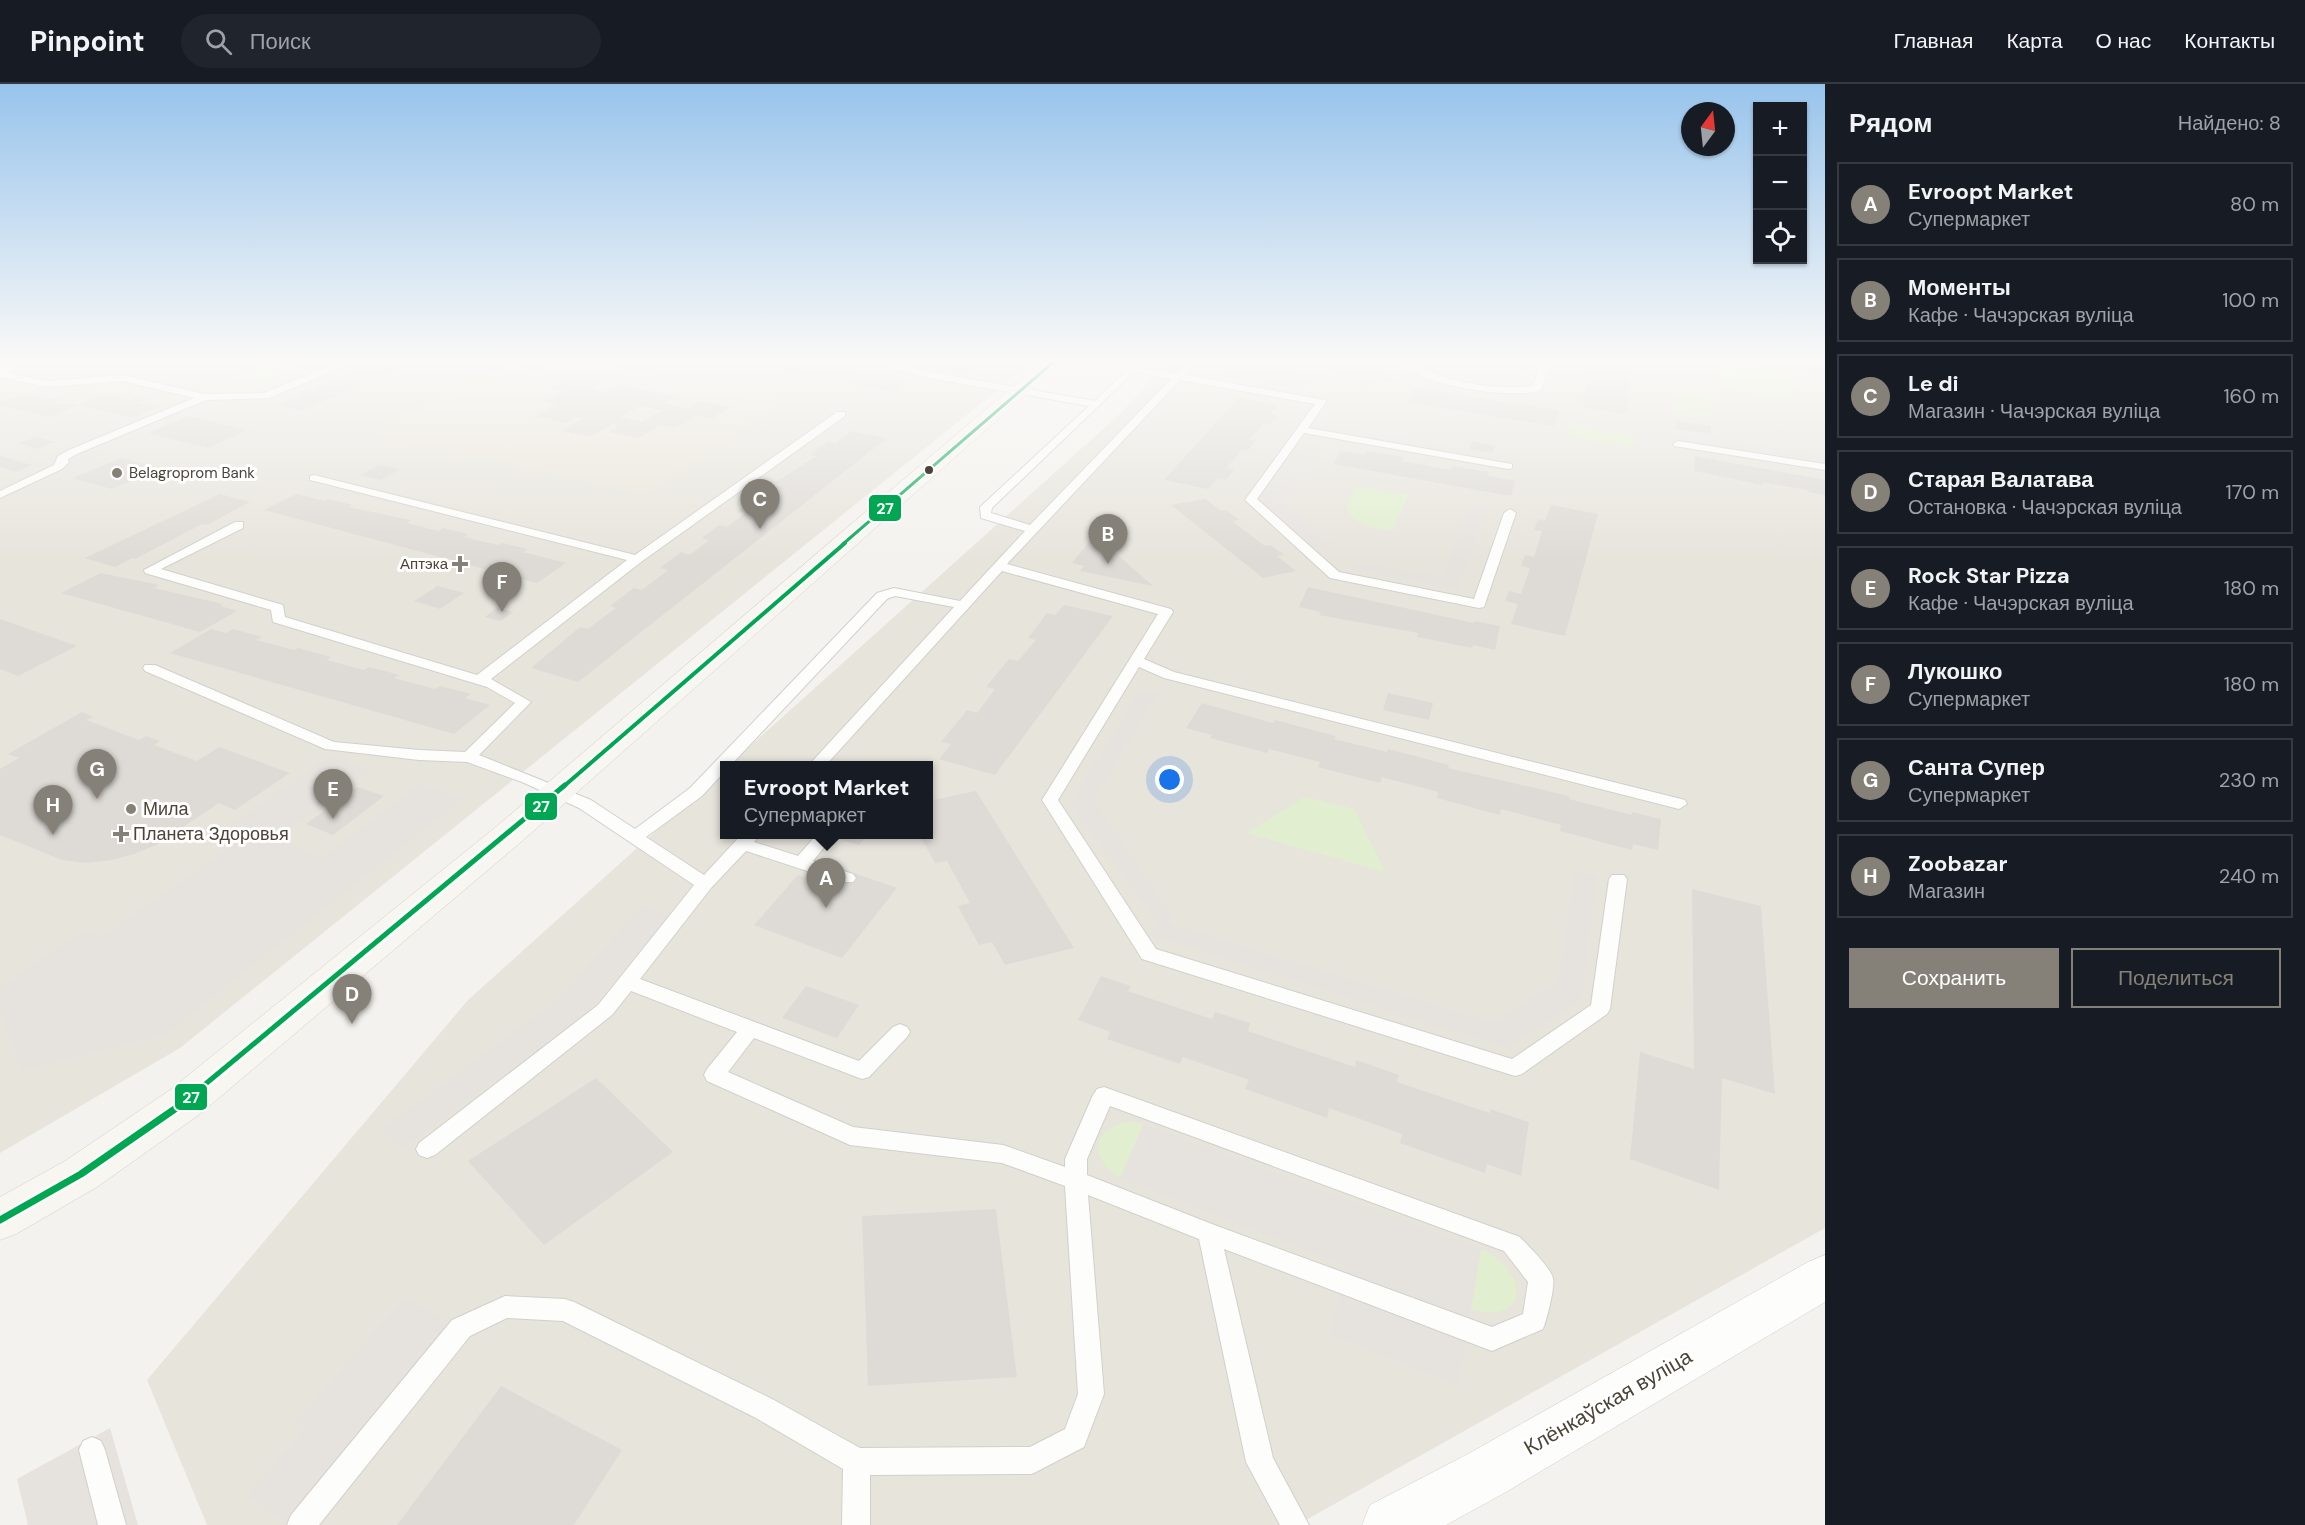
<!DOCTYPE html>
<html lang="ru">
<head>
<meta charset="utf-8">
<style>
  body { margin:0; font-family:"DM Sans",sans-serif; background:#20242c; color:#f1f3f6 }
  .controls { position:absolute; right:18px; top:18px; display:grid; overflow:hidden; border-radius:0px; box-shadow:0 2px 4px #0004 }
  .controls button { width:54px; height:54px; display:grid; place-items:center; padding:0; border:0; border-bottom:2px solid #363941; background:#171b24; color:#f1f3f6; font:30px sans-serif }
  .compass { position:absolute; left:1681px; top:18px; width:54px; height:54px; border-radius:50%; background:#171b24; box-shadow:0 2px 4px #0004; rotate:15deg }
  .you { position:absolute; left:1170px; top:696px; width:21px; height:21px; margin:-15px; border:4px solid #fff; border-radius:50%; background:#1a73e8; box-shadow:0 0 0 9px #1a73e833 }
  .badge { display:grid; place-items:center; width:39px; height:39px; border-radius:50%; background:#868178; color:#fff; font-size:20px; font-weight:700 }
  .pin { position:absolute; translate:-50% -50px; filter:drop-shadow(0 2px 3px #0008) }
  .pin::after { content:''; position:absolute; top:32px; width:21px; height:18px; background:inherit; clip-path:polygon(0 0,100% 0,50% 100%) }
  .popup { position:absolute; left:720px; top:677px; width:213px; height:78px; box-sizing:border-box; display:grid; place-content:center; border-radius:0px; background:#171b24; filter:drop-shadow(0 2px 4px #0005); font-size:20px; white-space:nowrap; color:#9ea1a6 }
  .popup b { font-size:22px; color:#f1f3f6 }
  .popup::after { content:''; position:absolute; left:50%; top:100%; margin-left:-12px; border:12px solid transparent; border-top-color:#171b24 }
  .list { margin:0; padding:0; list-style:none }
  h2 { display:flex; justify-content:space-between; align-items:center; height:78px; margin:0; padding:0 24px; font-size:26px }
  h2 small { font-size:20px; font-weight:400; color:#9ea1a6 }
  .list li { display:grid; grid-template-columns:39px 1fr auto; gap:18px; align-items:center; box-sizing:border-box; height:84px; margin:0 12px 12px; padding:0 12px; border:2px solid #363941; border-radius:0px }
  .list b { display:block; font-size:22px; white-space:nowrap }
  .list p { margin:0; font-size:20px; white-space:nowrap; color:#9ea1a6 }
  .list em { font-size:20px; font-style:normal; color:#9ea1a6 }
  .actions { display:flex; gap:12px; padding:18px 24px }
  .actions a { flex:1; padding:14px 0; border:2px solid #868178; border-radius:0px; text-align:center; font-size:21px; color:#868178 }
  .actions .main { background:#868178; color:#fff }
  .icon { flex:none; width:33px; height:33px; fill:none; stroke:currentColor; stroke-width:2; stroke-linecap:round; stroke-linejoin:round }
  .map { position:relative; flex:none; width:1825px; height:1441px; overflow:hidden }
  header { display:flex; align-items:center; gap:36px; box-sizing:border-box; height:84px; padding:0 30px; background:#171b24; border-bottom:2px solid #363941 }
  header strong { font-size:28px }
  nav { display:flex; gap:33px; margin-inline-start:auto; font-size:21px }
  .search { width:420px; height:54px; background:#20242c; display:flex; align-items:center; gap:15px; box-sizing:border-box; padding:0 21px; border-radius:33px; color:#9ea1a6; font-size:22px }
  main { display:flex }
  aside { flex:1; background:#171b24 }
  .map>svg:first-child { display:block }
  .residential { fill:#e7e4dc }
  .education { fill:#eae5da }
  .green { fill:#e1eecf }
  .parking { fill:#e6e3df }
  .building { fill:#dedbd6; fill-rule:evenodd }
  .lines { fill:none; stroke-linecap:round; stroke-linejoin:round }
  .service-casing { stroke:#d2d0cb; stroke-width:2 }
  .minor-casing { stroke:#d2d0cb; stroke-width:1 }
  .secondary-casing { stroke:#d3cfc5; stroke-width:1 }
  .service { fill:#fdfdfc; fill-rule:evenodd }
  .minor { fill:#fdfdfc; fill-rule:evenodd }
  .secondary { fill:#f7f6f1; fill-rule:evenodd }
  .bus-1-far3-casing { stroke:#fff; stroke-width:6 }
  .bus-1-far2-casing { stroke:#fff; stroke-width:8 }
  .bus-1-far1-casing { stroke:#fff; stroke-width:10 }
  .bus-1-casing { stroke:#fff; stroke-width:11 }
  .bus-1-far3 { stroke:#00a651; stroke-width:3 }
  .bus-1-far2 { stroke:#00a651; stroke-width:4 }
  .bus-1-far1 { stroke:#00a651; stroke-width:5 }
  .bus-1 { stroke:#00a651; stroke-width:7 }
  .bus-dot { fill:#4b4439; stroke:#fff; stroke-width:2 }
  .poi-dot { fill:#868178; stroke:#fff; stroke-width:2 }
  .labels { text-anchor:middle; stroke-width:6; stroke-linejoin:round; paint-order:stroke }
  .far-poi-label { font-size:15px; fill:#4b4439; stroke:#fff; text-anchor:start }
  .poi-label { font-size:18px; fill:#4b4439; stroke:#fff; text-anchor:start }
  .near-street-label { font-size:21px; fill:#4b4439; stroke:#fff }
  .line-badge { stroke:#fff; stroke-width:2 }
  .badge-label { font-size:16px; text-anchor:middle; font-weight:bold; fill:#fff }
</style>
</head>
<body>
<header>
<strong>Pinpoint</strong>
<div class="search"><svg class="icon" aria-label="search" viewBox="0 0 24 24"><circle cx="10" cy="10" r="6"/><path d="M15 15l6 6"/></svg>Поиск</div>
<nav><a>Главная</a><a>Карта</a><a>О нас</a><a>Контакты</a></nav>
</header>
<main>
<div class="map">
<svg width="1825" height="1441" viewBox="0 0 1825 1441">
  <rect width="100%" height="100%" fill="#f4f2ee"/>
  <g class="residential">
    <path d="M0 275H1036L180 964 0 1069Z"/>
    <path d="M1170 275H1825V1144L1297 1441H207L147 1296 468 916 724 686V750H928V682L729 681 1120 330Z"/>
  </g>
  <path class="education" d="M579 275 786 316 644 410 368 348 518 276Z"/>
  <g class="green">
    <path d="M277 275H315L259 299 232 294Z"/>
    <path d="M1720 282 1794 292 1792 316 1719 303Z"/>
    <path d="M1675 305 1714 310 1712 335 1674 329Z"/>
    <path d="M1571 339 1634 352 1633 363 1567 352Z"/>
    <path d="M1358 402 1409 411 1392 447C1376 445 1349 440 1346 421Z"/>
    <path d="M1305 713 1354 725 1385 788 1246 749Z"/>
    <path d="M1131 1038 1144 1040 1120 1094C1088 1074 1091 1042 1131 1038Z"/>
    <path d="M1481 1165C1528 1186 1532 1242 1471 1225Z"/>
  </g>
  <g class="parking">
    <path d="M1315 340 1464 366 1462 370 1312 344Z"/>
    <path d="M1678 349 1825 373V379L1673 355Z"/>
    <path d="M1302 360 1323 364 1282 417 1333 459 1313 462 1260 416Z"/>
    <path d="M88 367H104L72 390 56 389Z"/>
    <path d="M1470 420 1488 423 1457 506 1351 485 1355 477 1443 493Z"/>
    <path d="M1140 605 1158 609 1094 716 1173 833 1170 840 1495 939 1559 896 1574 786 1597 792 1582 915 1507 964 1151 851 1158 839 1070 720Z"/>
    <path d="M330 672 371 686 276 755 322 774 420 700 463 715 165 951 21 987 0 925V903L83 846 100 854 248 750 229 742Z"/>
    <path d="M642 821 670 830 588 927 403 1065 380 1046 557 916Z"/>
    <path d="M1144 1040 1481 1165 1458 1302 1329 1250 1347 1182 1120 1094Z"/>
    <path d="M404 1213 461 1244 291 1441 246 1412 305 1344 295 1338Z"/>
    <path d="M110 1344 138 1441H28L17 1395Z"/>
  </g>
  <g class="building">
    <path d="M381 275H419L302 327 275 321 300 313 294 311 304 307 311 308 317 306 313 305 353 290 347 289 359 283 364 285Z"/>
    <path d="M936 275H984L966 289 932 283 938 279 932 278Z"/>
    <path d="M1234 275H1274L1311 299 1287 303 1220 292Z"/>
    <path d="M1320 275H1358L1396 297 1364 301 1353 295 1348 296 1328 284 1334 283Z"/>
    <path d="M1590 275H1632L1627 330 1583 324 1584 317 1576 316 1578 308 1585 309 1587 295 1580 294 1581 287 1588 288Z"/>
    <path d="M1729 275 1825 277V290L1729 277Z"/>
    <path d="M526 277 547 280 539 285 518 281Z"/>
    <path d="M795 278 801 279 798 280 826 283 824 285 837 287 840 286 870 293 873 291 888 294 885 296 910 298 896 308 780 287Z"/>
    <path d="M573 292 602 298 590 305 606 308 619 301 676 312 663 319 688 324 700 317 730 323 711 335 696 332 676 344 660 341 639 354 608 348 619 342 613 340 591 353 561 347 583 334 577 333 566 339 535 332 557 320 544 318 565 306 551 304ZM640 322 662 326 643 338 620 333Z"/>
    <path d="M1415 305 1463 310 1462 312 1515 320 1516 318 1559 327 1555 342 1408 319Z"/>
    <path d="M26 310 43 314 39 315 45 316 56 312 66 314 54 319 79 321 49 333 0 322V318Z"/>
    <path d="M106 310 124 314 120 315 126 317 137 312 147 315 136 319 161 322 132 334 78 321Z"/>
    <path d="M1238 314 1278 321 1270 330 1278 332 1270 341 1263 340 1249 356 1256 357 1247 367 1242 366 1226 384 1234 386 1226 396 1218 394 1208 405 1164 396Z"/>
    <path d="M189 332 247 346 208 364 148 349Z"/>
    <path d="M1676 337 1711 342V350L1676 345Z"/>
    <path d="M851 347 887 354 578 598 531 584 580 543 588 545 616 524 610 522 634 504 642 506 668 486 660 484 681 468 690 471 709 456 702 454 719 441 727 443 745 429 737 427 754 415 760 416 781 400 774 399 817 372 810 371 828 357 836 359Z"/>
    <path d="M36 353 54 358 37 365 19 359Z"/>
    <path d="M1472 357 1495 362 1492 369 1469 365Z"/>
    <path d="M1341 367 1365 371 1367 367 1403 373 1401 377 1451 386 1452 382 1489 388 1488 392 1515 397 1511 412 1333 380Z"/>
    <path d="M0 372 32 381 16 388 0 383Z"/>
    <path d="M1695 372 1825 396V411L1808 408 1807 406 1763 398V401L1694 387Z"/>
    <path d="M121 374 160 384 112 405 73 394Z"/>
    <path d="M379 381 400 385 381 396 360 391Z"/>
    <path d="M220 410 250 418 207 441 202 440 135 475 132 474 115 483 85 474Z"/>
    <path d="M297 410 324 417 328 415 353 421 348 423 411 436 407 439 439 447 443 444 468 450 464 453 498 461 502 459 528 465 523 468 566 479 537 499 264 426Z"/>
    <path d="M1205 415 1221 427 1226 426 1239 436 1232 437 1265 462 1271 461 1284 471 1277 472 1296 487 1263 494 1171 421Z"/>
    <path d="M1551 421 1598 430 1565 552 1511 540 1518 520 1505 517 1509 507 1521 510 1530 484 1521 482 1525 471 1534 473 1542 447 1534 446 1538 435 1545 437Z"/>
    <path d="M1095 451 1153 502 1080 487 1084 482 1072 479Z"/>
    <path d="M101 489 159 501 154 504 223 520 220 522 237 527 200 548 61 509Z"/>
    <path d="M438 502 464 509 440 525 414 517Z"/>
    <path d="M1308 503 1474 539 1475 537 1500 542 1495 566 1473 561 1472 564 1417 553 1418 549 1319 531 1321 528 1299 523Z"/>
    <path d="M1064 521 1113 532 995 691 939 675 951 660 941 658 967 626 977 629 995 605 986 603 1009 575 1018 577 1036 556 1028 554 1047 529 1055 531Z"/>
    <path d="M497 524 513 528 501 537 485 533Z"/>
    <path d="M0 535 77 562 18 592 0 585Z"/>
    <path d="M211 545 226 549 233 545 262 553 256 556 294 566 298 564 331 573 327 576 364 586 369 583 400 591 394 594 435 605 440 602 471 610 465 614 490 621 454 650 170 569Z"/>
    <path d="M1388 609 1433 619 1429 636 1383 626Z"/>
    <path d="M1202 619 1273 639 1275 636 1336 652 1334 655 1387 668 1388 665 1449 681 1448 684 1569 712V715L1632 731V728L1661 735 1658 766 1633 760 1632 766 1560 747 1561 741 1501 725 1500 731 1437 714 1438 708 1382 693 1380 699 1318 683 1320 678 1269 665 1267 669 1210 654 1212 651 1186 644Z"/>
    <path d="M82 628 93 633 86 636 139 656 146 652 160 657 154 661 197 677 219 663 290 689 235 726 219 719 156 761 134 770 111 776 86 779 62 776 0 751V685L19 674 8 670Z"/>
    <path d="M357 703 384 712 333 751 306 740Z"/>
    <path d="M976 707 1074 864 1005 881 992 858 979 861 958 822 970 819 947 777 935 779 919 750H928V717Z"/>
    <path d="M845 750H867L859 761 841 756Z"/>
    <path d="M854 789 897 804 842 874 754 841 798 791 840 806Z"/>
    <path d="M1692 805 1761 822 1775 1010 1722 994 1719 1106 1630 1075 1640 968 1694 985Z"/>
    <path d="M1101 892 1131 902 1128 907 1212 935 1215 928 1250 939 1248 947 1355 983 1356 976 1399 991 1397 998 1490 1029V1025L1529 1038 1521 1092 1487 1080 1485 1089 1400 1059 1402 1050 1329 1024 1327 1034 1245 1005 1249 996 1183 973 1180 980 1107 955 1110 948 1078 936Z"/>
    <path d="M806 902 859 921 837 954 782 934Z"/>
    <path d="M596 994 673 1068 544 1161 468 1077Z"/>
    <path d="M996 1125 1017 1293 868 1302 862 1132Z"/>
    <path d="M501 1302 622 1366 574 1441H397Z"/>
  </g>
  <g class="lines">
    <defs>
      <g id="service">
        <path d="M6 275H16L9 289 46 297 123 291 204 310 264 309 347 275H361L269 314 206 316 77 370 68 375 69 378 62 385 0 414V407L54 381 58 372 69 366 194 314 123 297 46 303 0 293V287Z"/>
        <path d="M854 275H873L930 288 1095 317 1129 283 1176 290 1190 275H1201L1185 291 1325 316 1326 318 1308 344 1512 380V384L1508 385 1304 349 1257 415 1339 488 1474 515 1504 429 1510 425 1516 429 1484 523 1479 524 1330 494 1245 416 1315 320 1180 296 1007 480 1171 525 1173 528 1144 575 1174 588 1685 716 1687 720 1679 725 1164 594 1139 583 1058 716 1156 865 1512 975 1591 921 1609 795 1612 791H1624L1627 795 1610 925 1607 930 1522 990 1515 992 1142 875 1042 716 1158 530 1002 487 825 682H808L954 523 895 512 887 515 730 682H724V688L702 712 646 753 704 791 742 750H760L754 758 798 772 817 750H835L813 777 853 790 856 794 853 798H841L746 767 711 804 640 895 859 977 893 943 900 940 907 943 910 948 907 953 869 993 862 995 754 954 728 988 853 1043 1003 1061 1065 1083V1075L1093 1011 1097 1005 1104 1003 1520 1153C1528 1162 1550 1183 1553 1194 1555 1204 1547 1235 1543 1245L1492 1267 1224 1165 1273 1374 1309 1441H1280L1246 1378 1199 1155 1088 1111 1104 1310 1084 1363 1032 1390 870 1391V1441H842L843 1385 756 1334 563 1237 507 1234 470 1252 319 1441H287L291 1431 452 1236 505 1212 565 1215 574 1218 774 1316 860 1364 1030 1363 1065 1345 1078 1310 1065 1102 1002 1079 850 1061 707 997 704 991 707 985 737 948 631 907 612 931 435 1071 427 1074 419 1071 416 1065 419 1059 598 921 694 801 579 724 522 698 467 678 419 676 325 665 145 587 143 584 145 581H155L334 658 419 666 465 668 515 619 487 603 273 538 271 526 145 489 144 486 235 438H243V444L161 485 283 521 285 533 477 591 627 476 310 396V392L314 391 635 471 837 328H845V332L641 478 491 595 531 618 479 671 591 716 635 745 690 704 877 509 894 504 960 517 1025 447 981 434 980 423 1089 322 930 294ZM1134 288 1171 295 1030 441 991 429 992 424ZM1110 1022 1504 1167 1528 1198 1523 1230 1492 1243 1217 1142 1087 1091V1075Z"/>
        <path d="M1390 275C1409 275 1426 286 1444 293 1473 302 1503 305 1533 302L1543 275H1553L1540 307C1501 315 1422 301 1390 275Z"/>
        <path d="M1678 357 1825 380V386L1674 362 1673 360Z"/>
        <path d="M92 1353 101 1357 105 1366 126 1441H98L79 1366 83 1357Z"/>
      </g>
      <path id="minor" d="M1825 1171V1218L1506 1408 1446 1441H1362L1370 1421 1468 1370 1808 1178Z"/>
      <path id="secondary" d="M1045 275H1066L521 758 200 1030 97 1103 16 1150 0 1156V1113L65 1077 170 1006 497 742Z"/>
    </defs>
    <use href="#service" class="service-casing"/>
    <use href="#minor" class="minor-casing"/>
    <use href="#secondary" class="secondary-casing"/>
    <use href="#service" class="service"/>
    <use href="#minor" class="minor"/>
    <use href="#secondary" class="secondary"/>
    <defs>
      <path id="bus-1-far3" d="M843 460 1057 275"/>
      <path id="bus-1-far2" d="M563 703 845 459"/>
      <path id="bus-1-far1" d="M179 1022 565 701"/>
      <path id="bus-1" d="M0 1136 81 1090 182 1020"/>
    </defs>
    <use href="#bus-1-far3" class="bus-1-far3-casing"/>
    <use href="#bus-1-far2" class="bus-1-far2-casing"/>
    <use href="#bus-1-far1" class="bus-1-far1-casing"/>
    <use href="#bus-1" class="bus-1-casing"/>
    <use href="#bus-1-far3" class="bus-1-far3"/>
    <use href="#bus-1-far2" class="bus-1-far2"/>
    <use href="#bus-1-far1" class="bus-1-far1"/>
    <use href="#bus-1" class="bus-1"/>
  </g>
  <linearGradient id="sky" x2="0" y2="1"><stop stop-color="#98c4ec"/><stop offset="0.58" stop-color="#faf9f7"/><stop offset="1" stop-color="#faf9f7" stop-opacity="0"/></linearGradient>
  <rect width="1825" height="477" fill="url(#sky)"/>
  <circle class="bus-dot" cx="929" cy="386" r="5"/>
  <g class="poi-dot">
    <circle cx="117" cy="389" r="6"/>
    <path d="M457 471h6v6h6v6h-6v6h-6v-6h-6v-6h6z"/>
    <circle cx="131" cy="725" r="6"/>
    <path d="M118 741h6v6h6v6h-6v6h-6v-6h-6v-6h6z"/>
  </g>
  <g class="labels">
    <g class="far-poi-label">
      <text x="129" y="394">Belagroprom Bank</text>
      <text x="448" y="485" text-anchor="end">Аптэка</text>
    </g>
    <g class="poi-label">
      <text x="143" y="731">Мила</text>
      <text x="133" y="756">Планета Здоровья</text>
    </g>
    <g class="near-street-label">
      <text transform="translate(1608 1318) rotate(-30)" y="7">Клёнкаўская вуліца</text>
    </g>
  </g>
  <g class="line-badge">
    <rect x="868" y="410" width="34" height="28" rx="6" fill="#00a651"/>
    <rect x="524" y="708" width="34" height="29" rx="6" fill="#00a651"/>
    <rect x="174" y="999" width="34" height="28" rx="6" fill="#00a651"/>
  </g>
  <g class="badge-label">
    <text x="885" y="430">27</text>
    <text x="541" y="728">27</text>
    <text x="191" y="1019">27</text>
  </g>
</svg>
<div class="controls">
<button>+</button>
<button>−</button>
<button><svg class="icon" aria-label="locate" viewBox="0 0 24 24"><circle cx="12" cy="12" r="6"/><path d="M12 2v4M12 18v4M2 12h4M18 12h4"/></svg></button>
</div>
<svg class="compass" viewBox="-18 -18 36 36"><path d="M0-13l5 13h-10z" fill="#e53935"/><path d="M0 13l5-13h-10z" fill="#9ea1a6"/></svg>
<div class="you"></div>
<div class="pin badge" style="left:826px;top:824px">A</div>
<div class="popup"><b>Evroopt Market</b>Супермаркет</div>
<div class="pin badge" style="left:1108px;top:480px">B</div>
<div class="pin badge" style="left:760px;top:445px">C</div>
<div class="pin badge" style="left:352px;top:940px">D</div>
<div class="pin badge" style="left:333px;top:735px">E</div>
<div class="pin badge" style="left:502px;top:528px">F</div>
<div class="pin badge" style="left:97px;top:715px">G</div>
<div class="pin badge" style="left:53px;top:751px">H</div>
</div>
<aside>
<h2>Рядом<small>Найдено: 8</small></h2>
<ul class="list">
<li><span class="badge">A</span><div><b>Evroopt Market</b><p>Супермаркет</p></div><em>80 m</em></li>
<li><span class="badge">B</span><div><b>Моменты</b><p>Кафе · Чачэрская вуліца</p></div><em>100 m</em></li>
<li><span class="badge">C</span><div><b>Le di</b><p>Магазин · Чачэрская вуліца</p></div><em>160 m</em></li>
<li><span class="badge">D</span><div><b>Старая Валатава</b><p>Остановка · Чачэрская вуліца</p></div><em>170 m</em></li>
<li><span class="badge">E</span><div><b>Rock Star Pizza</b><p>Кафе · Чачэрская вуліца</p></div><em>180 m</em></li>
<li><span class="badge">F</span><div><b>Лукошко</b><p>Супермаркет</p></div><em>180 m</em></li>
<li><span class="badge">G</span><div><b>Санта Супер</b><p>Супермаркет</p></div><em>230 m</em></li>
<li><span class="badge">H</span><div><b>Zoobazar</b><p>Магазин</p></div><em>240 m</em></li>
</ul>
<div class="actions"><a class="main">Сохранить</a><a>Поделиться</a></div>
</aside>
</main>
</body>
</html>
